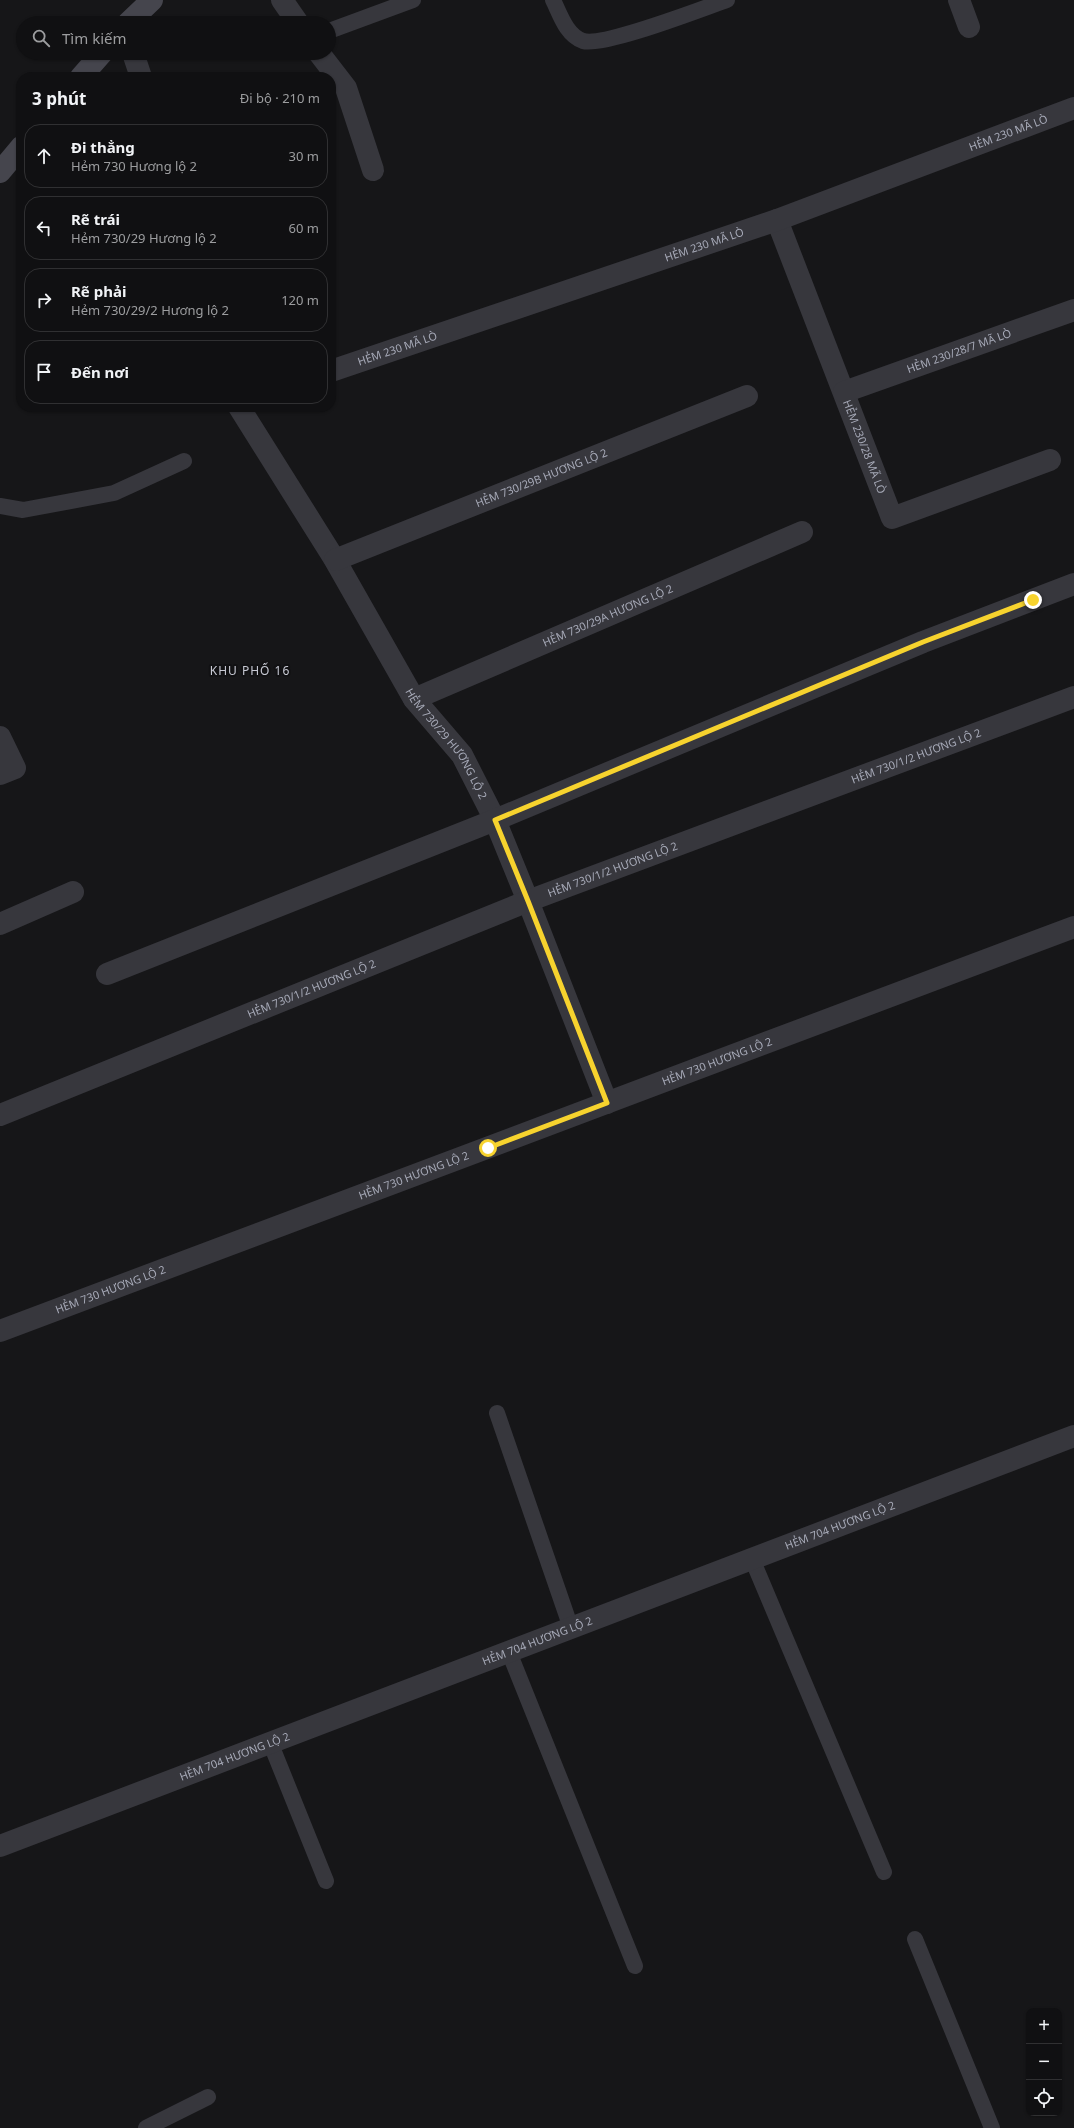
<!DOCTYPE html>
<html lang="vi">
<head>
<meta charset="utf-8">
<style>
  body { margin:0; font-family:"Noto Sans",sans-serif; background:#19191b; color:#f1f3f6 }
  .controls { position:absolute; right:12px; bottom:12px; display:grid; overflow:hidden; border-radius:8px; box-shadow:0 1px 3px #0004 }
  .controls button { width:36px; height:36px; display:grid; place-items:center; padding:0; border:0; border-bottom:1px solid #303032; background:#101012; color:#f1f3f6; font:20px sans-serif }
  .stop { position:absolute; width:12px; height:12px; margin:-9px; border:3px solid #f7d32e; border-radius:50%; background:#fff }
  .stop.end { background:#f7d32e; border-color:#fff; box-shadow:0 1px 4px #0008 }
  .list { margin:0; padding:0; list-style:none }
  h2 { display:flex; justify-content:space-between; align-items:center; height:52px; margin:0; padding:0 16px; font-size:17px }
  h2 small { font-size:13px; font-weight:400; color:#9c9d9f }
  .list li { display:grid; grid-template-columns:26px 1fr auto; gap:12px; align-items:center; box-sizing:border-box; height:64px; margin:0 8px 8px; padding:0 8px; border:1px solid #303032; border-radius:16px }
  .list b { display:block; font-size:15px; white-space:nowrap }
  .list p { margin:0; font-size:13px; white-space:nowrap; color:#9c9d9f }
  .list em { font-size:13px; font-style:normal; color:#9c9d9f }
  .icon { flex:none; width:22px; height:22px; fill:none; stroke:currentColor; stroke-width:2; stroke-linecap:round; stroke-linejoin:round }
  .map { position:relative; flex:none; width:1074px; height:2128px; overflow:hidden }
  .search { position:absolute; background:#101012; box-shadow:0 1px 3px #0004; left:16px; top:16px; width:320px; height:44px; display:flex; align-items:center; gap:10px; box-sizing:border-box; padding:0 14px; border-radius:22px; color:#9c9d9f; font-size:15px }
  .panel { position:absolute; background:#101012; box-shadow:0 1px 3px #0004; left:16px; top:72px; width:320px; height:340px; border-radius:16px }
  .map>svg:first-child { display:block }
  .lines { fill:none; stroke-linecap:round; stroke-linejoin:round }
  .service { stroke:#37373d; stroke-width:16 }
  .minor { stroke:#37373d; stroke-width:22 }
  .secondary { stroke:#45454d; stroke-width:22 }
  .route { stroke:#f7d32e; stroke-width:5 }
  .labels { text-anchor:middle; stroke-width:4; stroke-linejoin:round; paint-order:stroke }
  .street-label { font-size:11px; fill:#a7aab8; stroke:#111113 }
  .neighbourhood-label { font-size:12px; letter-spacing:1px; fill:#c8cad4; stroke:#111113 }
</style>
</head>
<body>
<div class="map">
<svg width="1074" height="2128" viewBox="0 0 1074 2128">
  <rect width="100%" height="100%" fill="#161618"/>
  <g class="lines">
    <g class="service">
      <path d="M553 0C560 14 566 35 583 41 604 47 701 9 727 0"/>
      <path d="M329 31 413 0"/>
      <path d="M0 506 23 510 114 493 184 461"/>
      <path d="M497 1413 571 1628"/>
      <path d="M752 1559 884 1872"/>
      <path d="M509 1652 635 1966"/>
      <path d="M270 1742 326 1881"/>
      <path d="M915 1939 992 2128"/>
      <path d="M146 2128 208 2097"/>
    </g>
    <g class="minor">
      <path d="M282 0 298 23"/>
      <path d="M959 0 969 27"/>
      <path d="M133 53 141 77"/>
      <path d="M319 53 346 88 373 170"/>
      <path id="s1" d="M777 220 892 518 1050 460"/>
      <path id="s2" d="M331 371 777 220 1074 108"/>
      <path id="s3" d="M844 392 1074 310"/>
      <path id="s4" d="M239 407 335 560 414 699 462 755 495 820 528 901 607 1103"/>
      <path id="s5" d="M335 560 747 396"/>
      <path id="s6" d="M414 699 802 532"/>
      <path d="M0 737 15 768 0 774"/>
      <path d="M0 924 73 892"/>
      <path d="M107 974 495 820 923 642 1074 584"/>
      <path id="s7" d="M0 1115 528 901 1074 697"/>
      <path id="s8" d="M0 1331 1074 927"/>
      <path id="s9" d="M0 1846 1074 1436"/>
    </g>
    <g class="secondary">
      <path d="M128 23 152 0"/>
      <path d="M81 77 102 53"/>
      <path d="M0 172 21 147"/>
    </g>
  </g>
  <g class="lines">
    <path class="route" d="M488 1148 607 1103 528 901 495 820 923 642 1033 600"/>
  </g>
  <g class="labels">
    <g class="street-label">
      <text dy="4" stroke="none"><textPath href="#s2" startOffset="718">HẺM 230 MÃ LÒ</textPath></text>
      <text dy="4" stroke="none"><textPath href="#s2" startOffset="394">HẺM 230 MÃ LÒ</textPath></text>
      <text dy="4" stroke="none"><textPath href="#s2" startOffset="70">HẺM 230 MÃ LÒ</textPath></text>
      <text dy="4" stroke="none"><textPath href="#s3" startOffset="122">HẺM 230/28/7 MÃ LÒ</textPath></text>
      <text dy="4" stroke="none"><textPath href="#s1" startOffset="243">HẺM 230/28 MÃ LÒ</textPath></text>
      <text dy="4" stroke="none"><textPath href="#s5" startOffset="222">HẺM 730/29B HƯƠNG LỘ 2</textPath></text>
      <text dy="4" stroke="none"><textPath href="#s6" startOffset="211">HẺM 730/29A HƯƠNG LỘ 2</textPath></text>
      <text dy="4" stroke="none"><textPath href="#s4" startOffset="396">HẺM 730/29 HƯƠNG LỘ 2</textPath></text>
      <text dy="4" stroke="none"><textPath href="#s7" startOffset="984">HẺM 730/1/2 HƯƠNG LỘ 2</textPath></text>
      <text dy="4" stroke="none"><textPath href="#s7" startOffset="660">HẺM 730/1/2 HƯƠNG LỘ 2</textPath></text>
      <text dy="4" stroke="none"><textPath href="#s7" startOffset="336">HẺM 730/1/2 HƯƠNG LỘ 2</textPath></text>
      <text dy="4" stroke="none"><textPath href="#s8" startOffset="766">HẺM 730 HƯƠNG LỘ 2</textPath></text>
      <text dy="4" stroke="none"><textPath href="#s8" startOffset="442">HẺM 730 HƯƠNG LỘ 2</textPath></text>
      <text dy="4" stroke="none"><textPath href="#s8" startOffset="118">HẺM 730 HƯƠNG LỘ 2</textPath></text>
      <text dy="4" stroke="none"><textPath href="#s9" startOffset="899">HẺM 704 HƯƠNG LỘ 2</textPath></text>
      <text dy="4" stroke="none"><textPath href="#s9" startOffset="575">HẺM 704 HƯƠNG LỘ 2</textPath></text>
      <text dy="4" stroke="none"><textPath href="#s9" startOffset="251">HẺM 704 HƯƠNG LỘ 2</textPath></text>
    </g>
    <g class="neighbourhood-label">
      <text x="250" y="675">KHU PHỐ 16</text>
    </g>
  </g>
</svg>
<div class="controls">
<button>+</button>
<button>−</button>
<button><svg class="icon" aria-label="locate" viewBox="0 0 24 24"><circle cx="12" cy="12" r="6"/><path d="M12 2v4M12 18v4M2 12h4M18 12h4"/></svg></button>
</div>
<div class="stop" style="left:488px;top:1148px"></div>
<div class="stop end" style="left:1033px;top:600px"></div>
<div class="search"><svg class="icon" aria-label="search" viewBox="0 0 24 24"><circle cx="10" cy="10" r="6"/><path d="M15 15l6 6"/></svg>Tìm kiếm</div>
<section class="panel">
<h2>3 phút<small>Đi bộ · 210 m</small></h2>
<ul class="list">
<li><svg class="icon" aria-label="ahead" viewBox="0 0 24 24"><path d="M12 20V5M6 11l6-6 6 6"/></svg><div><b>Đi thẳng</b><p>Hẻm 730 Hương lộ 2</p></div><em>30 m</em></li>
<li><svg class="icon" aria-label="left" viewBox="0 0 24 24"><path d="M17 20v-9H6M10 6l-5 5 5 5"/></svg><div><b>Rẽ trái</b><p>Hẻm 730/29 Hương lộ 2</p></div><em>60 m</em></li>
<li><svg class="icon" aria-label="right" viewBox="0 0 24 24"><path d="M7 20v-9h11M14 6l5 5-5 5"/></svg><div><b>Rẽ phải</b><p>Hẻm 730/29/2 Hương lộ 2</p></div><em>120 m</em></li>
<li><svg class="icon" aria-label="arrive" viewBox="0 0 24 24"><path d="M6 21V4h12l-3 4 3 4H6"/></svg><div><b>Đến nơi</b></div></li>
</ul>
</section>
</div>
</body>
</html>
